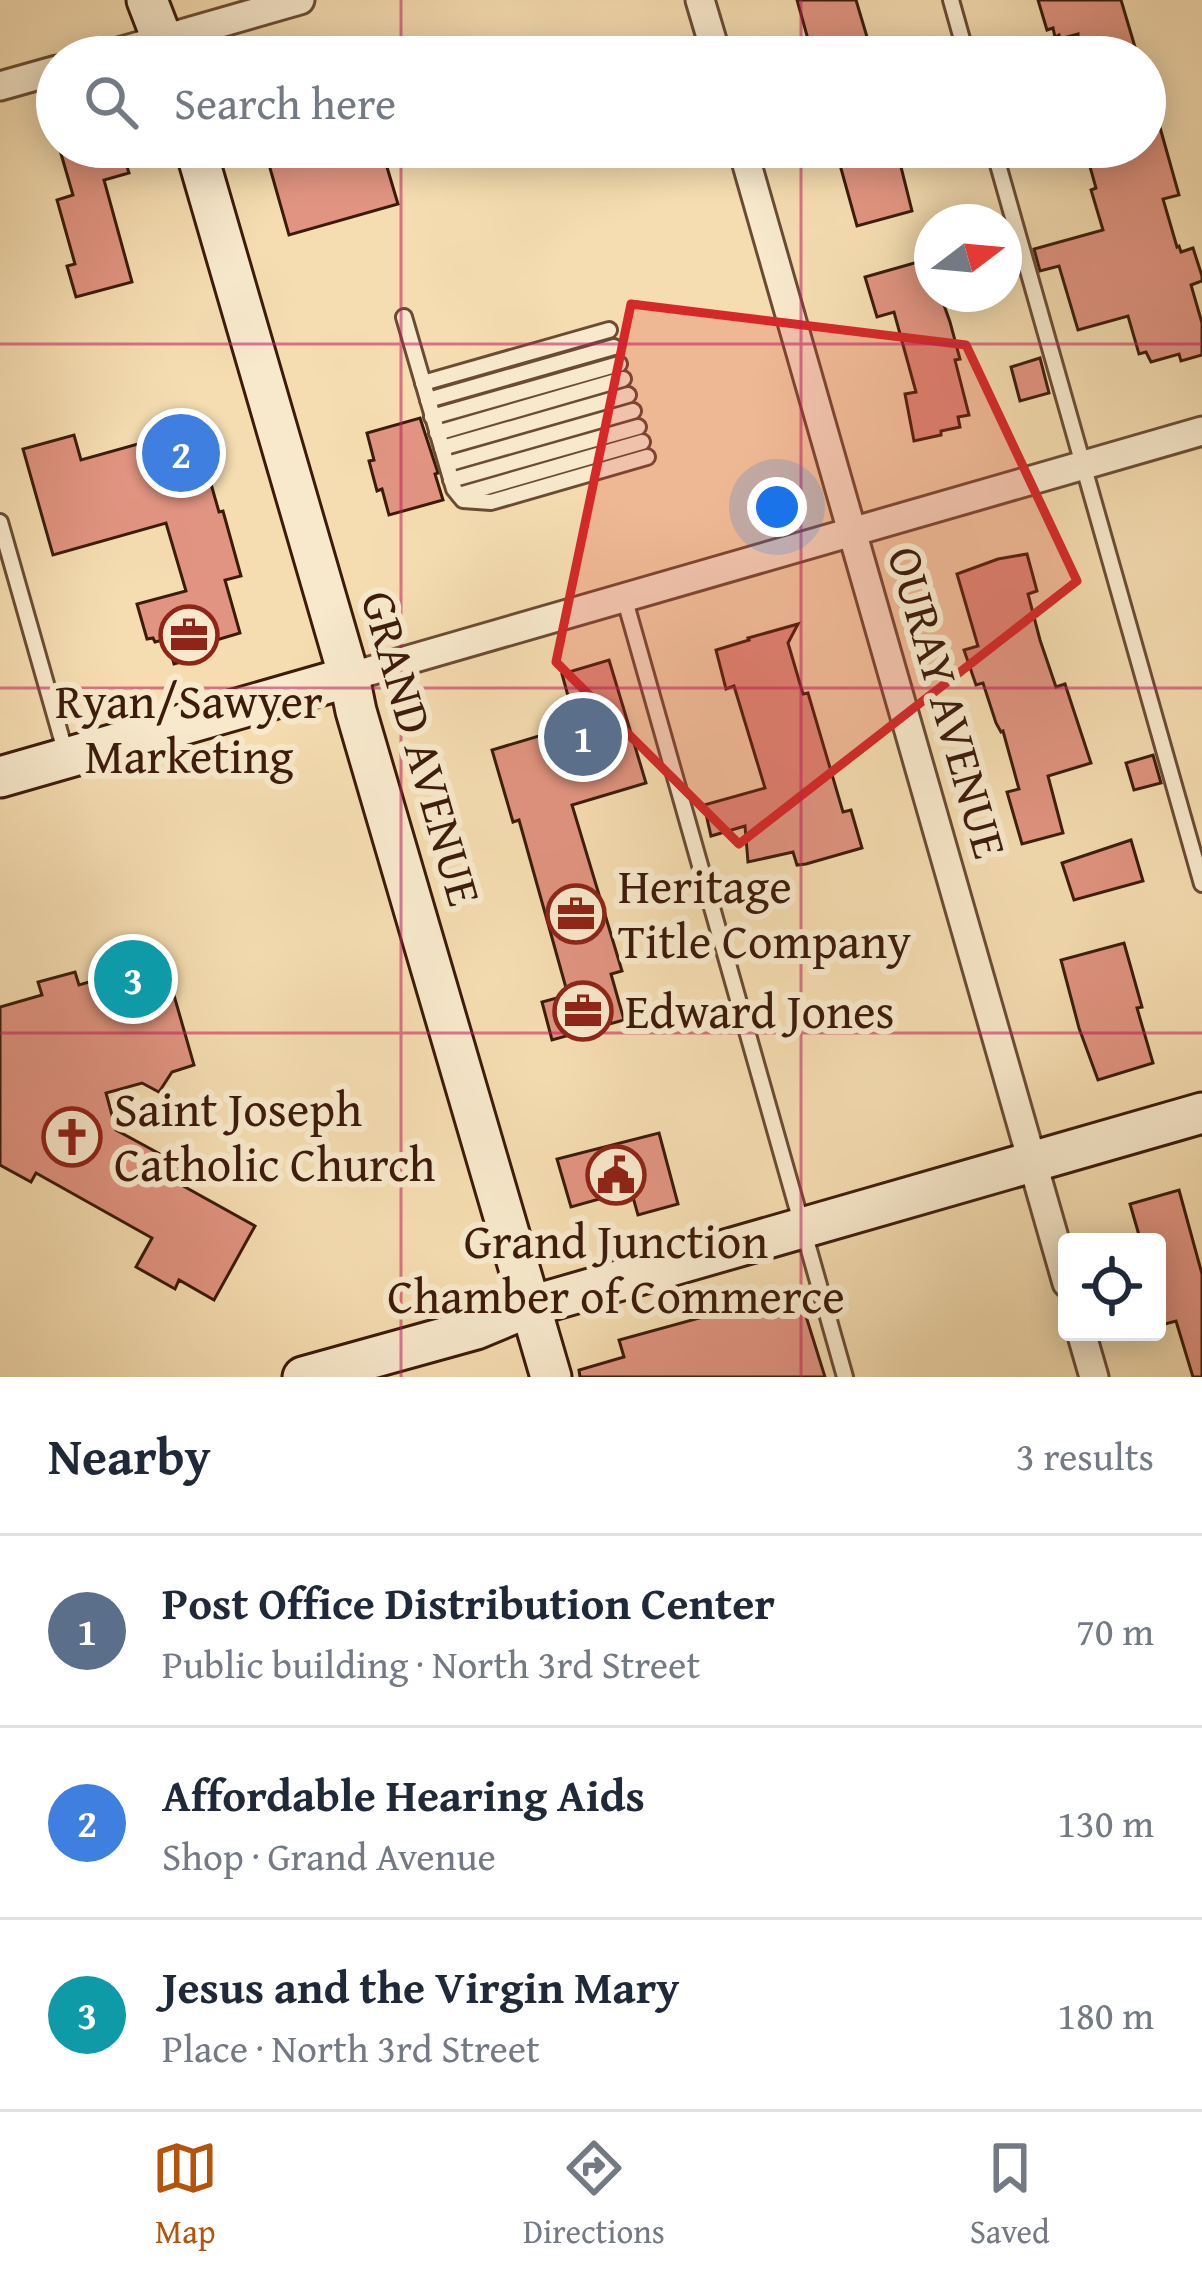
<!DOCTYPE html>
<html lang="en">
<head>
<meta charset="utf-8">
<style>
  body { margin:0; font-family:"Gentium Book Plus",serif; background:#f6f6f7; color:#1f2937 }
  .controls { position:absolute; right:36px; bottom:36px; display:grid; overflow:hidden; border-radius:12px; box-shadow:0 6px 30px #0003 }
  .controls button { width:108px; height:108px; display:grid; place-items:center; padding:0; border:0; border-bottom:3px solid #e0e1e3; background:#fff; color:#1f2937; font:60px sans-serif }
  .compass { position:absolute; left:914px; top:204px; width:108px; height:108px; border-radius:50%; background:#fff; box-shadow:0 6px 30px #0003; rotate:74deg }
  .you { position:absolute; left:777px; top:507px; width:42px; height:42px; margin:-30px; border:9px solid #fff; border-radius:50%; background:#1a73e8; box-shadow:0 0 0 18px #1a73e833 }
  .badge { display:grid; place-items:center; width:78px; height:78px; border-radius:50%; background:#b45309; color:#fff; font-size:39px; font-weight:700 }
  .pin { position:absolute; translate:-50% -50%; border:6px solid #fff; box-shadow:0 3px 12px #0006 }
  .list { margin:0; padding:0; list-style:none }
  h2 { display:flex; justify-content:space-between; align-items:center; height:156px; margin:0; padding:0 48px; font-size:51px }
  h2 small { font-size:39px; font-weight:400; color:#747a83 }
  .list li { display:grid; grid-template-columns:78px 1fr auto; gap:36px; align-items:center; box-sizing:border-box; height:192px; padding:0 48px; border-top:3px solid #e0e1e3 }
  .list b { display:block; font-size:45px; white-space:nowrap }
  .list p { margin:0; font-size:39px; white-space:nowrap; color:#747a83 }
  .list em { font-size:39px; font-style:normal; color:#747a83 }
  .icon { flex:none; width:66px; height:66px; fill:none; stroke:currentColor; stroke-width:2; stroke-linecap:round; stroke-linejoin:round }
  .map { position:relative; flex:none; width:1202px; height:1377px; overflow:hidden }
  .search { position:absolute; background:#fff; box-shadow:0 6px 30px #0003; left:36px; right:36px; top:36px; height:132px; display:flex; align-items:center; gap:30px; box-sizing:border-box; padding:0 42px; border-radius:66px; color:#747a83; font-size:45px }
  .sheet { height:732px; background:#fff }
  nav { display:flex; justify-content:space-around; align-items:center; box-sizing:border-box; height:168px; border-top:3px solid #e0e1e3; background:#fff; font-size:33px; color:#747a83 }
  nav a { display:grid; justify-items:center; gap:6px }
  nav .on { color:#b45309 }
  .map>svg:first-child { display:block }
  .building { fill:#e19481; stroke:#3c1b0b; stroke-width:3 }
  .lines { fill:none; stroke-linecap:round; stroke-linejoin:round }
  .lane-casing { stroke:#6a4c34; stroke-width:20 }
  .street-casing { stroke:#6a4c34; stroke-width:33 }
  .secondary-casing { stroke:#3c1b0b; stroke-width:45 }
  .lane { stroke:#f8e9cc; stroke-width:14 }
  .street { stroke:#f8e9cc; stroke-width:27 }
  .secondary { stroke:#f8e9cc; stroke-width:39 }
  .marked { fill:#d62828; fill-opacity:0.2; stroke:#d62828; stroke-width:9; stroke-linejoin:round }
  .grid { fill:none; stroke:#c2185b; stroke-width:3; stroke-opacity:0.55 }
  .labels { text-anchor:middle; stroke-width:12; stroke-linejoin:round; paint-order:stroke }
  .poi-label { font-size:48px; fill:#3c1b0b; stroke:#f8e9cc; text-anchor:start }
  .street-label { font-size:48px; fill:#3c1b0b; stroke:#f8e9cc }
</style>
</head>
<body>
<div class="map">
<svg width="1202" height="1377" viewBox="0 0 1202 1377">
  <rect width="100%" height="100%" fill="#f5ddb1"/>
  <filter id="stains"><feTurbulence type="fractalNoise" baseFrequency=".00167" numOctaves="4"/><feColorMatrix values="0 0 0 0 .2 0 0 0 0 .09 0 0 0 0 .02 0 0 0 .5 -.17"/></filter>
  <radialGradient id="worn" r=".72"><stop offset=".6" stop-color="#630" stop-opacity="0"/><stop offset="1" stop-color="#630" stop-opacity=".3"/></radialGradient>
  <g class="building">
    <path d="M797 0H856L873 57H813Z"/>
    <path d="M1038 0H1121L1138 57H1078V34L1060 39 1059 35 1055 37 1053 28 1047 30Z"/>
    <path d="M1152 99 1179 195 1163 199 1177 247 1179 246 1181 252 1193 248 1202 276V281L1191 285 1202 323V355L1181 361 1179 354 1151 362 1146 352 1139 354 1128 316 1078 330 1059 266 1040 271 1034 249 1103 230 1091 190 1096 188 1087 156 1094 154 1092 147H1145V100Z"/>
    <path d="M59 147H121L129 173 104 180 132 282 76 297 67 266 75 264 57 200 73 195Z"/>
    <path d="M264 147H381L398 204 289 235Z"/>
    <path d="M835 147H896L912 211 857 226Z"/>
    <path d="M932 258V294H940L950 322 960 359 955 360 969 415 958 417 960 427 941 431V435L914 441 905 394 916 392 894 312 877 317 865 277Z"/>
    <path d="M1040 358 1049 393 1020 401 1011 367Z"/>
    <path d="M420 418 438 473 435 474 443 500 389 515 382 489 377 491 369 461 374 460 367 433Z"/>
    <path d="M195 428 219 512 223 511 241 576 225 580 240 633 203 644 207 655 174 664 167 639 155 642 153 638 147 639 137 604 186 591 166 523 53 555 23 449 74 435 81 460Z"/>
    <path d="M1027 554 1037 591 1028 594 1040 640 1056 687 1065 684 1091 763 1048 776 1063 833 1022 844 1007 792 1019 789 1003 731 1001 732 996 723 983 683 976 685 964 650 978 646 957 574 998 559Z"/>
    <path d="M798 624 788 643 803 694 808 693 843 812 851 810 862 848 806 864 797 865 793 852 748 862 745 826 711 836 704 805 765 788 734 686 726 689 716 650 749 640 748 638Z"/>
    <path d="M609 660 646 783 572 805 622 971 611 974 624 1020 552 1040 542 1002 568 995 519 820 513 822 492 750 576 725 562 674Z"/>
    <path d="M1153 755 1161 783 1134 790 1126 763Z"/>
    <path d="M1131 840 1143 881 1074 900 1062 863Z"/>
    <path d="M1124 943 1142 1007 1137 1008 1153 1063 1098 1080 1079 1028 1061 960Z"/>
    <path d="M75 972 79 985 117 974 119 983 145 975 150 991 171 985 194 1065 172 1072 159 1092 142 1083 106 1093 116 1130 184 1167 176 1182 255 1226 214 1300 179 1280 175 1289 136 1267 152 1238 36 1173 31 1182 0 1165V1007L42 995 38 982Z"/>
    <path d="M659 1133 678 1204 638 1215 631 1190 571 1207 557 1159Z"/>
    <path d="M1179 1190 1202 1274V1377H1193L1176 1321 1165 1324 1157 1298V1242H1141L1130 1204Z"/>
    <path d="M776 1297 778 1303 800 1297 825 1377H580L579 1370 624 1357 619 1340Z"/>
  </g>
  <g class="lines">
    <defs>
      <g id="lane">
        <path d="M951 0 967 57"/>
        <path d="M993 147 1202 884"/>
        <path d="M404 317 454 489 463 500 491 502 647 457"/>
        <path d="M423 383 609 330"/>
        <path d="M428 400 614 347"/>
        <path d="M432 417 619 364"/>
        <path d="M437 433 623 379"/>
        <path d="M442 448 628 395"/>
        <path d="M447 464 633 411"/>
        <path d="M451 480 638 427"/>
        <path d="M459 495 642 442"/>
        <path d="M0 522 66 754"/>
        <path d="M624 597 845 1377"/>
      </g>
      <g id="street">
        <path d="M700 0 717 57"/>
        <path d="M101 57 300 0"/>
        <path d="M0 86 57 70"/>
        <path d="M742 147 1067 1283"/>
        <path d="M349 677 1202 431"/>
        <path d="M1081 1332 1094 1377"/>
      </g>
      <g id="secondary">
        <path d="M147 0 169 57"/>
        <path d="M195 147 349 677 356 711 551 1377"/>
        <path d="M0 777 349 677"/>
        <path d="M303 1377 476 1329 531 1306 1202 1113"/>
      </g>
    </defs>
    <use href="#lane" class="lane-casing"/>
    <use href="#street" class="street-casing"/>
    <use href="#secondary" class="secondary-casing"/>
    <use href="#lane" class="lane"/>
    <use href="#street" class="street"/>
    <use href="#secondary" class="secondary"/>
  </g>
  <path class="marked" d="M631 304 966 345 1077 581 739 844 556 662Z"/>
  <path class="grid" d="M401 0V57M801 0V57M401 147V1377M801 147V1377M0 344H1202M0 688H1202M0 1033H1202"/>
  <defs>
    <symbol id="office-ring" viewBox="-11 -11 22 22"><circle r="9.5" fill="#f8e9cc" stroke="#8f2418" stroke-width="1.5"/><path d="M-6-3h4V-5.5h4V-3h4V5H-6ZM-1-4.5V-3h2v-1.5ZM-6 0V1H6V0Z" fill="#8f2418"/></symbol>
    <symbol id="church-ring" viewBox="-11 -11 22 22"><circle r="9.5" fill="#f8e9cc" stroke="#8f2418" stroke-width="1.5"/><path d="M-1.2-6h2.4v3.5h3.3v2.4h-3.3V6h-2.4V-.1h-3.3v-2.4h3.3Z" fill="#8f2418"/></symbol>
    <symbol id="civic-ring" viewBox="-11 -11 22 22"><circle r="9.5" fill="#f8e9cc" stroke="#8f2418" stroke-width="1.5"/><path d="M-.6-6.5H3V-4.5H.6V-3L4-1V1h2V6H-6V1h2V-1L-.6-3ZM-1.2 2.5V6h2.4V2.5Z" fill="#8f2418"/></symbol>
  </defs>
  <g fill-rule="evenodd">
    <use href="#office-ring" x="156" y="602" width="66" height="66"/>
    <use href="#office-ring" x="543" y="881" width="66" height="66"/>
    <use href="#office-ring" x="550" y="978" width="66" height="66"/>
    <use href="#church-ring" x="39" y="1104" width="66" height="66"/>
    <use href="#civic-ring" x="583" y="1142" width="66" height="66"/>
  </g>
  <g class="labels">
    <g class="poi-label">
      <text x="189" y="718" text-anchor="middle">Ryan/Sawyer<tspan x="189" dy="55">Marketing</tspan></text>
      <text x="618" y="903">Heritage<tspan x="618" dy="55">Title Company</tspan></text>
      <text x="625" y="1028">Edward Jones</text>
      <text x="114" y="1126">Saint Joseph<tspan x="114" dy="55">Catholic Church</tspan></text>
      <text x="616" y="1258" text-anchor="middle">Grand Junction<tspan x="616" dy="55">Chamber of Commerce</tspan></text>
    </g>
    <g class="street-label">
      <text transform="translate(948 702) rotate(74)" y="17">OURAY AVENUE</text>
      <text transform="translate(422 748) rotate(74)" y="17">GRAND AVENUE</text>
    </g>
  </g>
  <rect width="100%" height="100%" filter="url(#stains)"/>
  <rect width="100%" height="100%" fill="url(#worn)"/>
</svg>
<div class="controls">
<button><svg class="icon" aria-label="locate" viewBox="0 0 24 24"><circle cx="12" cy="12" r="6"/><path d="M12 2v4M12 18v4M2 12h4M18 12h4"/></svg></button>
</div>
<svg class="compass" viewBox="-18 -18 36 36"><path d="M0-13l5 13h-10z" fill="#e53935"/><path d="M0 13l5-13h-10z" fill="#747a83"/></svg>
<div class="you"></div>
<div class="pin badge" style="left:583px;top:737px;background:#5c6f8a">1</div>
<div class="pin badge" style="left:181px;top:453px;background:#3f7fe0">2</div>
<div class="pin badge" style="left:133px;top:979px;background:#0f9aa8">3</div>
<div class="search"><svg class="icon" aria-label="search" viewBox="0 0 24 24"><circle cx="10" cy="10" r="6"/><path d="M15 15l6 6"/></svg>Search here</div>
</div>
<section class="sheet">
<h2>Nearby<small>3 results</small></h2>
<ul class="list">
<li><span class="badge" style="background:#5c6f8a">1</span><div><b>Post Office Distribution Center</b><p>Public building · North 3rd Street</p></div><em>70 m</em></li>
<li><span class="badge" style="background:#3f7fe0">2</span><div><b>Affordable Hearing Aids</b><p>Shop · Grand Avenue</p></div><em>130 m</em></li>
<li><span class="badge" style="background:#0f9aa8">3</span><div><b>Jesus and the Virgin Mary</b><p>Place · North 3rd Street</p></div><em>180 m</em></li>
</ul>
</section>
<nav>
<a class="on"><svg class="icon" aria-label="map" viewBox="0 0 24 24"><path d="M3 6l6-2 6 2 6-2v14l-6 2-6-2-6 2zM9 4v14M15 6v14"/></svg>Map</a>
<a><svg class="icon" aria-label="directions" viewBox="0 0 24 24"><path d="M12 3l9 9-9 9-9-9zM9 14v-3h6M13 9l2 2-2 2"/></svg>Directions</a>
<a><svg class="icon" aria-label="saved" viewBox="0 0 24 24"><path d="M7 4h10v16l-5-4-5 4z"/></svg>Saved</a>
</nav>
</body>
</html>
